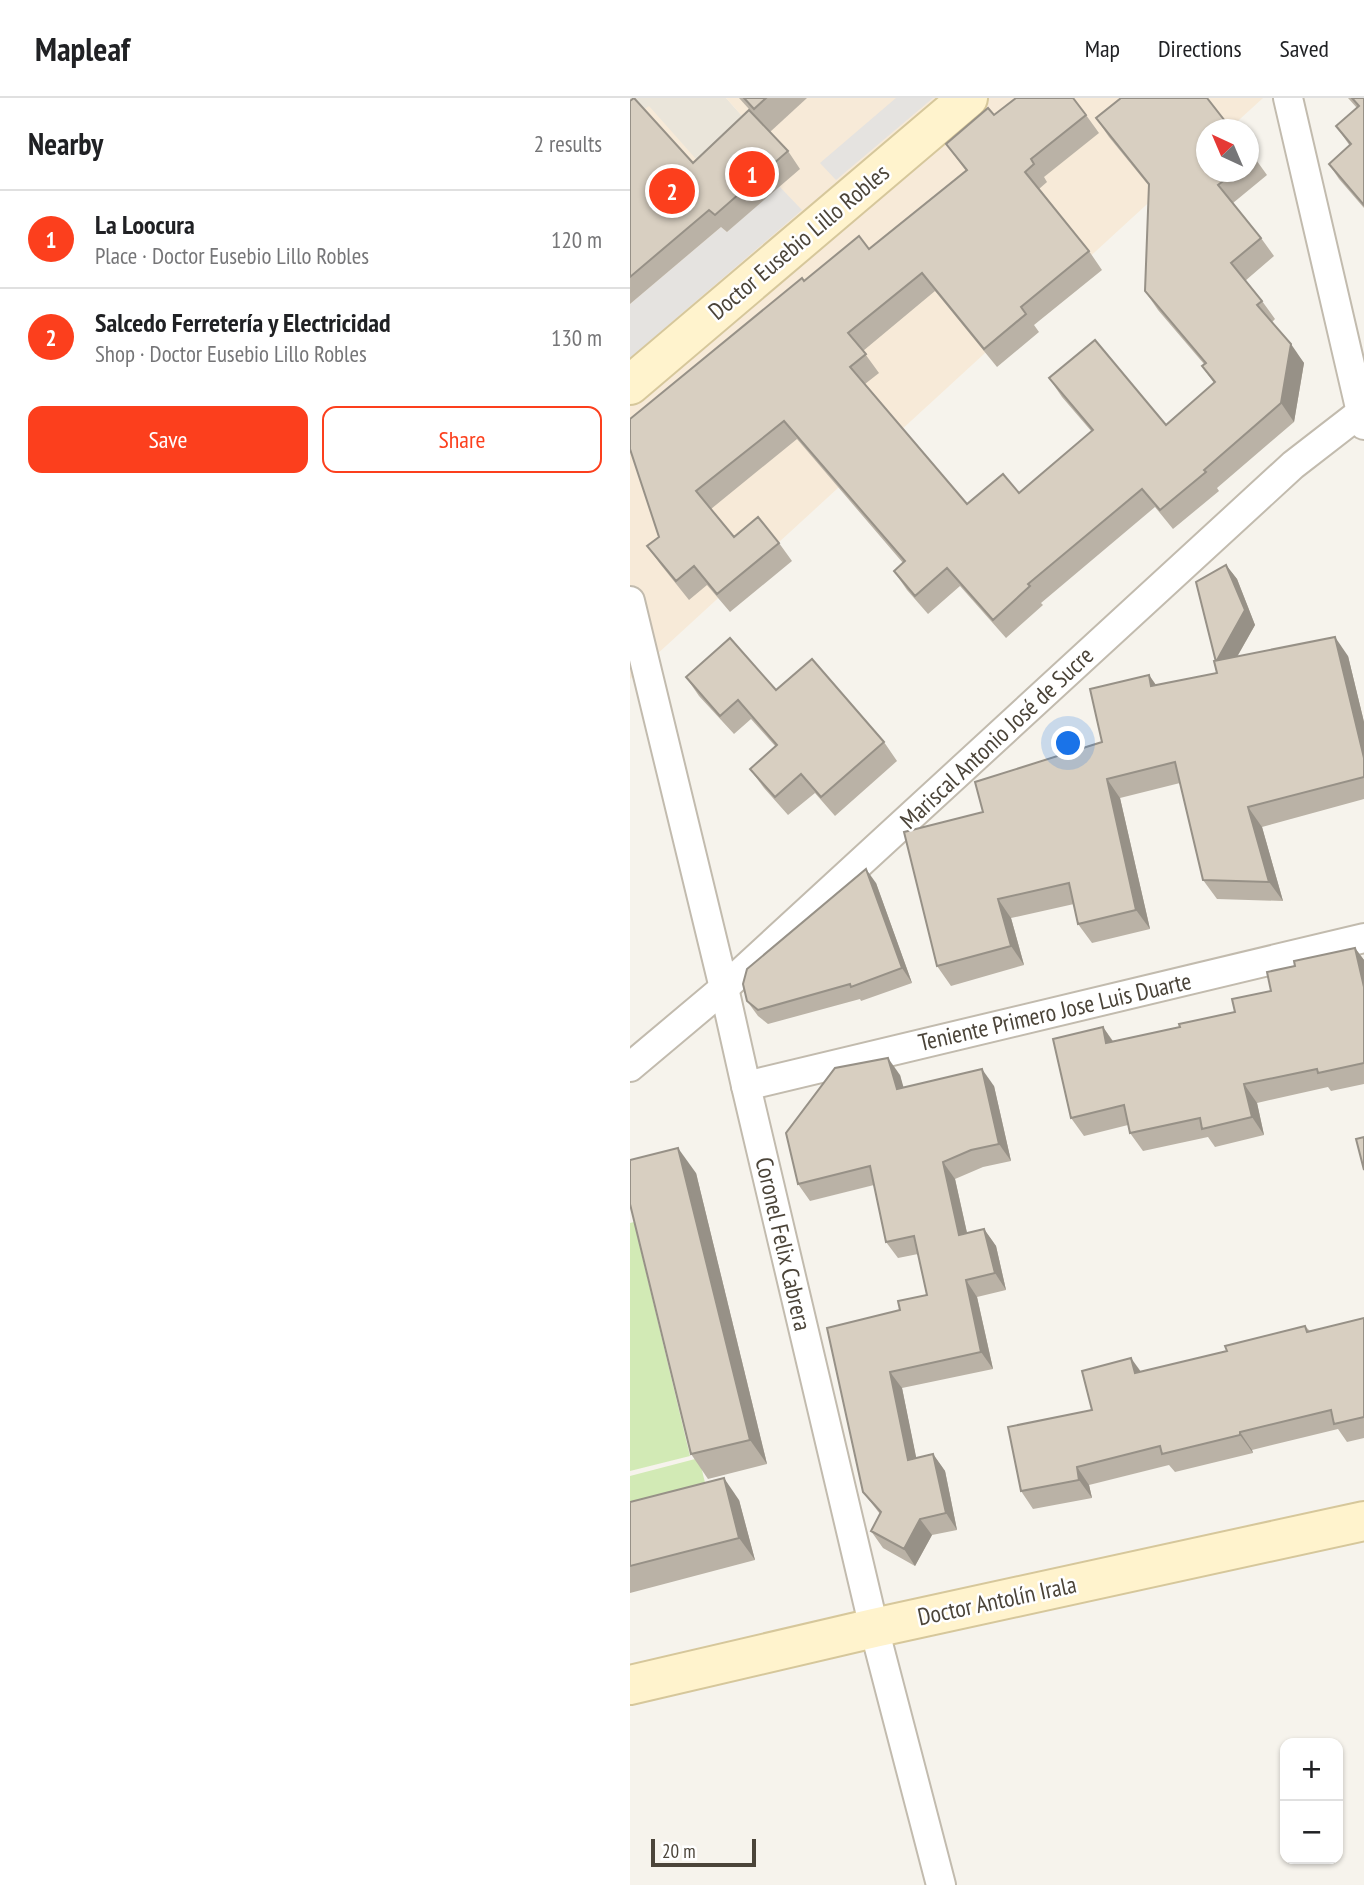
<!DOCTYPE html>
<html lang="en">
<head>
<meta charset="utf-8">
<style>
  body { margin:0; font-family:"PT Sans Narrow",sans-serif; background:#f6f6f6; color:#202124 }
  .controls { position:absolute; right:21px; bottom:21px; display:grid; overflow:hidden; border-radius:14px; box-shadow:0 2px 5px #0004 }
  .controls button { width:63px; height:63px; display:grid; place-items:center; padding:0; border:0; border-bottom:2px solid #e0e0e0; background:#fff; color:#202124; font:35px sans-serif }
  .compass { position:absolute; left:566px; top:21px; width:63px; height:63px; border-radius:50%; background:#fff; box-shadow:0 2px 5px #0004; rotate:316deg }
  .scale { position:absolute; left:21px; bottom:18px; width:105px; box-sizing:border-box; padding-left:7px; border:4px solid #4b4439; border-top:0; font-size:19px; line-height:24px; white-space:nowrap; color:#4b4439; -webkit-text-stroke:5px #fff; paint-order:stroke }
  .you { position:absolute; left:439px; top:646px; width:24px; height:24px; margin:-18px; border:5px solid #fff; border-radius:50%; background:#1a73e8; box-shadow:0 0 0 10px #1a73e833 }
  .badge { display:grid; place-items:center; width:46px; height:46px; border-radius:50%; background:#fc3f1d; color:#fff; font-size:23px; font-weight:700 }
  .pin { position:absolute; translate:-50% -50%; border:4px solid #fff; box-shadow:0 2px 7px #0006 }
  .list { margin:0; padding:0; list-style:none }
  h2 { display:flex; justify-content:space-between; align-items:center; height:91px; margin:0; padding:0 28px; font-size:30px }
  h2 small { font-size:23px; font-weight:400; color:#757577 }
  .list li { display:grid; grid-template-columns:46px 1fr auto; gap:21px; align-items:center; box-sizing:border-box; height:98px; padding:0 28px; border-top:2px solid #e0e0e0 }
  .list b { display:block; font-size:26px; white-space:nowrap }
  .list p { margin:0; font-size:23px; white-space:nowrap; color:#757577 }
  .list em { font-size:23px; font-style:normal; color:#757577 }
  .actions { display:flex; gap:14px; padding:21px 28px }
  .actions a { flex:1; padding:16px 0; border:2px solid #fc3f1d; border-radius:14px; text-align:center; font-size:24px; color:#fc3f1d }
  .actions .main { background:#fc3f1d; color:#fff }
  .map { position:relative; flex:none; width:734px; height:1787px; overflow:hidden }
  header { display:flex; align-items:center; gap:42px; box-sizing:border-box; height:98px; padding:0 35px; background:#fff; border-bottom:2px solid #e0e0e0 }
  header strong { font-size:33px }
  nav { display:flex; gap:38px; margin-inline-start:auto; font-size:24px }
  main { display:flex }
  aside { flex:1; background:#fff }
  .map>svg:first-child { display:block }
  .residential { fill:#eae5da }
  .commercial { fill:#f7ead8 }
  .green { fill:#d2eab5 }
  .parking { fill:#e5e3e0 }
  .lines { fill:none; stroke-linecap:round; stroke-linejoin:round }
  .street-casing { stroke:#c2bbae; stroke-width:32 }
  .secondary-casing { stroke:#d6c79b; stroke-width:42 }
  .street { stroke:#fff; stroke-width:28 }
  .secondary { stroke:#fff3cd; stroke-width:38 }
  .wall { fill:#bab2a6 }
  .shaded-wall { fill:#979187 }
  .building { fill:#d8cfc1; stroke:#979187; stroke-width:2 }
  .labels { text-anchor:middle; stroke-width:5; stroke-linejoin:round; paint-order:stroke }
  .street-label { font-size:24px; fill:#4b4439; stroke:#fff }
</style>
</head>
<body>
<header>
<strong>Mapleaf</strong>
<nav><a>Map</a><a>Directions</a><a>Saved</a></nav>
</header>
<main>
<aside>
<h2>Nearby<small>2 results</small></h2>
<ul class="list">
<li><span class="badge">1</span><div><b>La Loocura</b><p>Place · Doctor Eusebio Lillo Robles</p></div><em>120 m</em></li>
<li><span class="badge">2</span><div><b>Salcedo Ferretería y Electricidad</b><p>Shop · Doctor Eusebio Lillo Robles</p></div><em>130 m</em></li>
</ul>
<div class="actions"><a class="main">Save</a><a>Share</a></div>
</aside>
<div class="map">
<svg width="734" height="1787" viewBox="0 0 734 1787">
  <rect width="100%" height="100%" fill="#f6f3ec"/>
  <path class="residential" d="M0 0H96L120 27 74 70 0 20Z"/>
  <path class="commercial" d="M96 0H633L599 31 576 32V52L0 581V20L19 8 74 70 120 27Z"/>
  <g class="green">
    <path d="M4 1124 60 1358 0 1373V1125Z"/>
    <path d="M69 1360 79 1401 0 1422V1378Z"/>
  </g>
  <g class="parking">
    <path d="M266 0H303L206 82 190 65Z"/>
    <path d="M149 88 172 112 0 260V206L91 129 97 134Z"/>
  </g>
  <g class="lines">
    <defs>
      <g id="street">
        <path d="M658 0 734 327"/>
        <path d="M0 503 94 890 116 988 244 1530 311 1787"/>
        <path d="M0 969 94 890 663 367 734 312"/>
        <path d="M116 988 734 840"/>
      </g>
      <g id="secondary">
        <path d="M0 287 338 0"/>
        <path d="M0 1587 244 1530 734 1423"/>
      </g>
    </defs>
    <use href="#street" class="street-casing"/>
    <use href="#secondary" class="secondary-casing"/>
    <use href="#street" class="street"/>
    <use href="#secondary" class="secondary"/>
  </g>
  <g class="wall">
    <path d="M109 0H177L140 34Z"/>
    <path d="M718 0H734V110L709 81 699 66 720 48 706 28 727 10Z"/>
    <path d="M0 3 63 65 158 53 170 71 97 134 91 129 0 206Z"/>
    <path d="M364 17H456L469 35 414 79 417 84 409 91 459 153 472 172 404 227 409 234 367 269 305 193 233 253 249 275 235 286 337 406 389 395 462 334 432 299 419 280 536 327 584 285 572 268 574 266 528 212 515 193 519 88 479 39 466 20 577 74H619V52L637 77 603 105 631 140 644 158 615 183 632 203 645 221 642 224 674 265 664 324 587 390 589 393 543 431 525 409 411 505 413 507 376 540 330 488 298 516 277 492 264 473 273 465 167 341 81 411 104 439 149 445 162 463 100 514 77 487 59 502 31 467 17 448 29 439 174 183 239 151 336 73 316 46Z"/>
    <path d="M596 467 607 481 625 527 607 559 718 558 734 624V701L632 729 653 803 587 801 573 782 550 685 490 700 520 831 462 845 448 826 444 806 381 820 394 867 321 888 307 868 353 714 472 644 519 577 526 587 587 575 586 563Z"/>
    <path d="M56 579 146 592 254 644 267 663 205 718 185 695 158 717 134 690 120 671 146 649 121 621 104 636 69 598Z"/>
    <path d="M246 785 282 885 231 903 230 901 138 926 128 918 117 903Z"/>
    <path d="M725 850 734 862V986L701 993 698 989 627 1005 634 1037 585 1049 578 1039 513 1053 500 1035 498 1027 454 1038 441 1020 473 929 483 943 550 929 605 914 641 893 665 868Z"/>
    <path d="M270 977 273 990 364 988 381 1063 353 1069 325 1081 337 1135 354 1131 366 1148 376 1192 347 1199 363 1271 272 1290 286 1360 303 1356 315 1373 327 1432 302 1437 285 1468 253 1450 241 1433 250 1416 233 1394 270 1212 297 1197 288 1156 268 1160 256 1144 244 1087 180 1103 168 1086Z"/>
    <path d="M66 1075 137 1366 78 1381 61 1356Z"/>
    <path d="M734 1220V1340L717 1344 708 1331 622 1352 623 1355 545 1374 539 1367 459 1387 462 1400 403 1411 391 1393 462 1312 511 1274 597 1253 675 1228 680 1233Z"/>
    <path d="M109 1402 125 1462 0 1495V1404Z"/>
  </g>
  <g class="shaded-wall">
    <path d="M661 246 674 265 664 324 651 305Z"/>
    <path d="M596 467 607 481 625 527 596 578 586 564Z"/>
    <path d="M705 539 718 558 734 624V660Z"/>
    <path d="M519 577 532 596 521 588Z"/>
    <path d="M477 681 490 700 520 831 506 812Z"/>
    <path d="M618 709 632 729 653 803 639 784Z"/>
    <path d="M236 771 246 785 282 885 272 870Z"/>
    <path d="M368 801 381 820 394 867 381 848Z"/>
    <path d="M725 850 734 862V889Z"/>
    <path d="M473 929 485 947 476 945Z"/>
    <path d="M258 960 270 977 279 1008 267 991Z"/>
    <path d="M352 971 364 988 381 1063 369 1046Z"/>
    <path d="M614 986 627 1005 634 1037 622 1019Z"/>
    <path d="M48 1050 66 1075 137 1366 120 1342Z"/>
    <path d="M313 1064 325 1081 341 1153 329 1137Z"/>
    <path d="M354 1131 366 1148 376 1192 365 1175Z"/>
    <path d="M336 1182 347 1199 363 1271 351 1254Z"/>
    <path d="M501 1260 514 1278 505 1275Z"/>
    <path d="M260 1274 272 1290 290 1378 278 1362Z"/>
    <path d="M610 1334 622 1352 623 1355 610 1337Z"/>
    <path d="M303 1356 315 1373 327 1432 316 1415Z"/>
    <path d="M447 1369 459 1387 462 1400 449 1382Z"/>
    <path d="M94 1380 109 1402 125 1462 109 1440Z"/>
    <path d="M290 1421 302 1437 285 1468 274 1451Z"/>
  </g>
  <g class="building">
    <path d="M4 0 63 65 119 12 158 53 85 117 79 112 0 179V3Z"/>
    <path d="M114 0H136L124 11Z"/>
    <path d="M386 0H443L456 17 401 61 404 66 395 74 459 153 391 209 396 216 354 251 292 175 218 235 236 256 220 269 337 406 373 376 389 395 463 332 419 280 465 242 536 327 585 284 572 268 576 265 515 193 519 86 466 20 491 0H577L602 32H577V74H605L588 87 631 140 601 165 632 203 627 207 661 246 651 305 574 372 576 374 530 412 512 391 398 486 400 488 363 522 317 470 285 498 264 473 275 463 154 323 66 393 104 439 128 419 149 445 87 496 64 468 46 483 17 448 29 439 0 351V321L172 180 174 183 229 138 239 151 337 72 316 46 358 10 364 17Z"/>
    <path d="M722 0H734V107L699 66 721 46 706 28 729 8Z"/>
    <path d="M619 52 624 58 619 63Z"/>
    <path d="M596 467 615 512 586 564 566 484Z"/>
    <path d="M705 539 734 660V679L618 709 639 784 573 782 545 664 477 681 506 812 448 826 439 785 368 801 381 848 307 868 274 734 353 714 345 684 472 644 460 591 519 577 521 588 587 575 584 563Z"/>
    <path d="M100 540 146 592 182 561 254 644 191 699 171 676 145 699 120 671 147 647 108 602 90 618 56 579Z"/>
    <path d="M236 771 272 870 221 889 220 886 128 912 117 903 113 886 117 871Z"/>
    <path d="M725 850 734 889V965L688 975 687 971 614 986 622 1019 572 1031 570 1020 500 1035 494 1007 441 1020 423 941 473 929 476 945 550 929 549 926 605 914 602 901 641 893 637 874 665 868 664 863Z"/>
    <path d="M258 960 267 991 352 971 369 1046 341 1052 313 1064 329 1137 354 1131 365 1175 336 1182 351 1254 260 1274 278 1362 303 1356 316 1415 290 1421 274 1451 241 1433 251 1414 233 1394 197 1230 270 1212 268 1203 297 1197 284 1138 256 1144 240 1068 168 1086 156 1035 205 970Z"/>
    <path d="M734 1039V1072L726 1041Z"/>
    <path d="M48 1050 120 1342 61 1356 0 1106V1062Z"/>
    <path d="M734 1220V1319L704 1326 701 1312 610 1334V1337L532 1356 530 1348 447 1369 449 1382 391 1393 378 1329 462 1312 452 1273 501 1260 505 1275 597 1253 595 1248 675 1228 677 1234Z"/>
    <path d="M94 1380 109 1440 0 1468V1404Z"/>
  </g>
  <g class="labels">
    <g class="street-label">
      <text transform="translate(169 144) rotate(-40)" y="8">Doctor Eusebio Lillo Robles</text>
      <text transform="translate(367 640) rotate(-43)" y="8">Mariscal Antonio José de Sucre</text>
      <text transform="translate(425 914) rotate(-13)" y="8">Teniente Primero Jose Luis Duarte</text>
      <text transform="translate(153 1146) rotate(77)" y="8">Coronel Felix Cabrera</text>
      <text transform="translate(367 1503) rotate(-12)" y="8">Doctor Antolín Irala</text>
    </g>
  </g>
</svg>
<div class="controls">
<button>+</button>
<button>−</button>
</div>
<svg class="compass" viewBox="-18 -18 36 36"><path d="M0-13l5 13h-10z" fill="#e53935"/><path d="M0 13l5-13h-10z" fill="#757577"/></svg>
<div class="scale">20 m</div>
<div class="you"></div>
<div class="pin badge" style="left:122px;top:76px">1</div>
<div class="pin badge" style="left:42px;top:93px">2</div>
</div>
</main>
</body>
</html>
